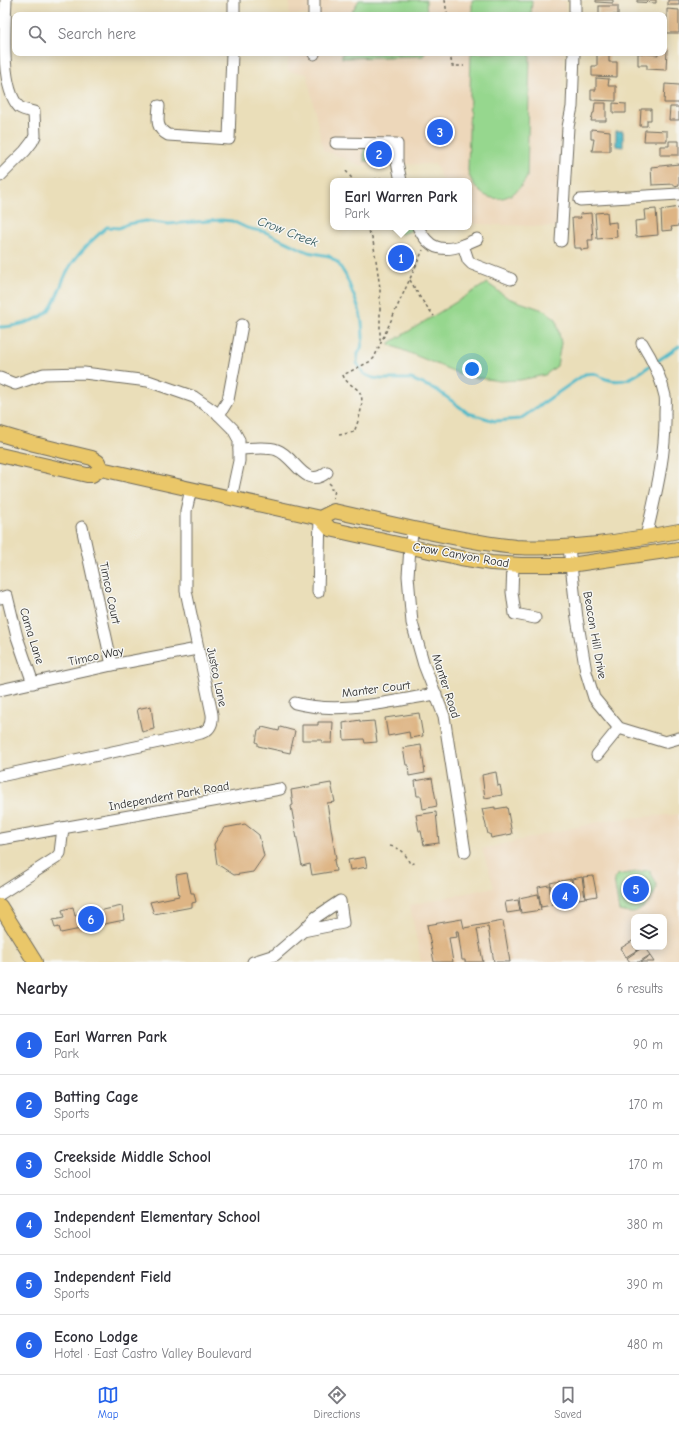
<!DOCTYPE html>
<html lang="en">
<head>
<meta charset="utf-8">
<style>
  body { margin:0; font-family:"Comic Neue",sans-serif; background:#f2f2f3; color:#2b2b33 }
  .controls { position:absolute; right:12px; bottom:12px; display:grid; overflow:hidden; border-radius:8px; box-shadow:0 2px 10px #0003 }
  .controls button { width:36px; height:36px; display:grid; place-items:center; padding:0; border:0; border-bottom:1px solid #e1e1e2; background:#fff; color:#2b2b33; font:20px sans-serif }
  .you { position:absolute; left:472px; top:369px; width:14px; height:14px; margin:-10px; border:3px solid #fff; border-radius:50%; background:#1a73e8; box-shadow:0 0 0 6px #1a73e833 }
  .badge { display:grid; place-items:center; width:26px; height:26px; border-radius:50%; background:#2563eb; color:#fff; font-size:13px; font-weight:700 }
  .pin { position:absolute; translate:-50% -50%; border:2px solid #fff; box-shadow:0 1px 4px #0006 }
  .popup { position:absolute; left:330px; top:178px; width:142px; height:52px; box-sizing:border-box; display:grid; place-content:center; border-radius:8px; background:#fff; filter:drop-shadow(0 1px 3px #0005); font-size:13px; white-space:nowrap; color:#7c7c81 }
  .popup b { font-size:15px; color:#2b2b33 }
  .popup::after { content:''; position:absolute; left:50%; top:100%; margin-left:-8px; border:8px solid transparent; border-top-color:#fff }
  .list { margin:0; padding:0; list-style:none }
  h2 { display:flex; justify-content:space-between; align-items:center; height:52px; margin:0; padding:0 16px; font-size:17px }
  h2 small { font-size:13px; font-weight:400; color:#7c7c81 }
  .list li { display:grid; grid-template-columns:26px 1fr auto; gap:12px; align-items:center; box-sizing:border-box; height:60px; padding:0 16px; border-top:1px solid #e1e1e2 }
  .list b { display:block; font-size:15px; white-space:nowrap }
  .list p { margin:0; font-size:13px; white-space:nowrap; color:#7c7c81 }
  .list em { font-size:13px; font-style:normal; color:#7c7c81 }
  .icon { flex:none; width:22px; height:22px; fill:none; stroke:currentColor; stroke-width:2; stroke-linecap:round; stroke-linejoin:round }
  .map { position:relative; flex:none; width:679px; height:962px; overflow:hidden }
  .search { position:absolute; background:#fff; box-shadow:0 2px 10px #0003; left:12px; right:12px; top:12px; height:44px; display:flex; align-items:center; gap:10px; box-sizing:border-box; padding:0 14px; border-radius:8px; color:#7c7c81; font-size:15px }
  .sheet { height:412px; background:#fff }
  nav { display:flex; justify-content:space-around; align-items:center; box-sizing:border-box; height:56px; border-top:1px solid #e1e1e2; background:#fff; font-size:11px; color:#7c7c81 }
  nav a { display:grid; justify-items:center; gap:2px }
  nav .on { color:#2563eb }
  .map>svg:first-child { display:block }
  .built { fill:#edd7ba; fill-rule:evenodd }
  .green { fill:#96d78e; stroke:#60815c }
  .water { fill:#4db9c8; stroke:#3c727a }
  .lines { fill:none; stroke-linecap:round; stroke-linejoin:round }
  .stream { stroke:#4db9c8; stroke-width:3 }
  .building { fill:#deb585 }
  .minor-casing { stroke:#6e6a5d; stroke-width:13 }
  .major-casing { stroke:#6e6a5d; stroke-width:16 }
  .path { stroke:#6e6a5d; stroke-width:1.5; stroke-dasharray:3 3; stroke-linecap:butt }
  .minor { stroke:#fff; stroke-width:11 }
  .major { stroke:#eac769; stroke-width:14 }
  .labels { text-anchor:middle; stroke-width:3; stroke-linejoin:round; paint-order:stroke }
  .street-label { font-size:12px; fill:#2b2b2b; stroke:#f6f6f2 }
  .water-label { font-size:13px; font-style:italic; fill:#375d62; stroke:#f6f6f2 }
</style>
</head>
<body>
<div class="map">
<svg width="679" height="962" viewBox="0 0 679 962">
  <rect width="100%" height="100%" fill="#f6f6f2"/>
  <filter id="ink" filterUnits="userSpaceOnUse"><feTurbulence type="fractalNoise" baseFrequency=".025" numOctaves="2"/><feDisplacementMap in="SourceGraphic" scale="8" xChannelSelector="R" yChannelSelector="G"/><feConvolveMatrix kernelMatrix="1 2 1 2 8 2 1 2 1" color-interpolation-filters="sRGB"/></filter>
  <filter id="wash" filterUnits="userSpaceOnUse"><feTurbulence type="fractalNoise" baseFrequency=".012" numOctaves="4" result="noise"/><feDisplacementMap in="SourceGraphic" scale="16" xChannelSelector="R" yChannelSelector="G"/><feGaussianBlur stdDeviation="0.9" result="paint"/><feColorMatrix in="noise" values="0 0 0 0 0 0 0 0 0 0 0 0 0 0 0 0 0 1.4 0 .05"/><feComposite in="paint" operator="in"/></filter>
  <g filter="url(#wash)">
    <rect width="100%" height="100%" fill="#eadeb9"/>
    <g class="built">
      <path d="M290 0H565V15H289Z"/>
      <path d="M288 53H564L557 227 474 224 469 220V181H442L436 164 360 165 323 150 307 74 288 71Z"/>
      <path d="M679 814V962H421L410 905 494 887 482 849 607 820ZM634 917H664V947H634Z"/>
    </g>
    <g class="green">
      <path d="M359 0H426L427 15H350Z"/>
      <path d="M472 0H532L531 15H472Z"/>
      <path d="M342 53H426L423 56 342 58Z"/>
      <path d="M471 53H530L527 177C511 208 477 205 468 171Z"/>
      <rect x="364" y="147" width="30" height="14"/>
      <path d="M388 227H414L415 229 402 234 390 229Z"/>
      <path d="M487 283 508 298 546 311 556 319 561 343 557 366 545 375 520 380 500 381 465 376 388 344Z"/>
      <path d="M649 870C651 874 655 879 656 884 658 894 642 913 632 913 628 913 623 912 619 911L614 879 617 875Z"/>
    </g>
    <path class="water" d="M616 131H623V147L616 146Z"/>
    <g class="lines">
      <g class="stream">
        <path d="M0 327C13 327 40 321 49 310 58 299 62 278 71 265 81 250 93 239 107 227L119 228 127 224 146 221 168 224 221 220 232 221 247 228 265 232 308 252 329 256 338 263 346 276 359 309 362 322 363 338 361 348 358 354 357 363 364 374 373 378 381 379H411L437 390 468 413 495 421 520 419 585 374C599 372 595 375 606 379 625 385 635 376 651 365"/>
        <path d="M656 362 679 346"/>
      </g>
    </g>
    <g id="blocks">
      <g class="building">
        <path d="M596 0H613V3L596 2Z"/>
        <path d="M637 0H656V3L637 2Z"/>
        <rect x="668" y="0" width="11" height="5"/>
        <rect x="599" y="6" width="19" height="9"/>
        <path d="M667 9 679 10V33H667Z"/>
        <path d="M664 49H667L666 70 647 69V65H638V53L658 55V53H664Z"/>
        <path d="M597 54H609V62H617V77L592 76V66H597Z"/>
        <path d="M596 78 609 79 608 86H616V101L591 100V90H596Z"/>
        <path d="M665 84 679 85V103H664Z"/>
        <path d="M595 103H606V121H591L593 113H594Z"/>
        <path d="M613 103 626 104V113H613Z"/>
        <path d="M670 107H679V120H669Z"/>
        <path d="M641 109H651V120H647V126H640Z"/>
        <path d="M591 129 610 131V151H592L594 139H591Z"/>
        <path d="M645 130 667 131V141H644Z"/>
        <path d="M669 141H679V155H660V146H669Z"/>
        <path d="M679 164V185L674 186V184L652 185 651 167Z"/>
        <path d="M679 207V225L678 226 671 227 672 230 662 231 661 210Z"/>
        <path d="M656 209 658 235 636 237 635 221 645 220 644 210Z"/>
        <path d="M607 212 608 223 616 222 617 237 597 239 595 213Z"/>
        <path d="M591 213 593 240H588L589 249 581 250V248H574L572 218H581L580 214Z"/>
        <path d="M151 706 154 729 142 732 137 709Z"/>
        <path d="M419 713 423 736 410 738 409 732 388 736 385 718Z"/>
        <path d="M360 720V722L374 721 377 742 365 743 364 739 344 740 343 723Z"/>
        <path d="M318 722H333L332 743H322V740H302V725H318Z"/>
        <path d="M262 727 279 731 280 727 295 731 290 753 258 746V743L256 742 258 730H261Z"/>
        <path d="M421 745 425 773 409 776 408 765H406L403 748Z"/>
        <path d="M496 772 498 786 500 785 502 795 485 798 482 775Z"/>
        <path d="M432 778 437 806 423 809 421 796H417L415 781Z"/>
        <path d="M331 783 335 802 327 803 336 859 334 860 336 871 312 875 310 864 302 866 291 806 293 805 291 790Z"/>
        <path d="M495 807V809L507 807 512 834 491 838 490 834H488L482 809Z"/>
        <path d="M436 812 439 843 424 845 421 831H419L416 815Z"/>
        <path d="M245 824 259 835 264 856 253 872 234 875 217 864 214 844 224 828Z"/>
        <path d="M365 857 367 867 350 870 348 860Z"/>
        <path d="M187 873 191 893H194L196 902 192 903V907L154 914 150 902 179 896 176 875Z"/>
        <path d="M593 876 597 896 586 898 583 877Z"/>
        <path d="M582 877 585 898 565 901 561 881 571 879 573 888 572 879Z"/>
        <path d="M560 881 564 902 554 903 550 883Z"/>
        <path d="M549 885 552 905 541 907 538 887Z"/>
        <path d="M538 894 541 910 521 913 519 898Z"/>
        <path d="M518 900 520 911 507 913 505 902Z"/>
        <path d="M122 906 124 920 61 933 59 927 55 928 53 920 64 918 62 910 73 907 75 916Z"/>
        <path d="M462 919 464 928 503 921 510 962H494L488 927 477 929 483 962H465V960H462L458 931H456L457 937 449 938 453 962H434L427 925Z"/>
        <path d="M634 940V947H642L626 957 621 948Z"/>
        <path d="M643 947H644L650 955 639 962H630L627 958Z"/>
        <path d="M650 956 654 962H641Z"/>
      </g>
    </g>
  </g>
  <g filter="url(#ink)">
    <use href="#blocks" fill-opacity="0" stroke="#6e6a5d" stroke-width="1"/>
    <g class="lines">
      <defs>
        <g id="minor">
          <path d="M234 15V0"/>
          <path d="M314 15V0"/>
          <path d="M575 15V0"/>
          <path d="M314 54V53"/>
          <path d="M159 106C158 119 155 128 168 135L229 139 232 53"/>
          <path d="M336 143 397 144V162L401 181"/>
          <path d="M0 176 25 151 32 142 35 136 34 112C30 111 23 110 19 107 0 87 5 27 6 0"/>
          <path d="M580 200 679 194"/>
          <path d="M418 227C428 248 441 253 463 245"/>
          <path d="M477 239 463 245 468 260 472 264 511 279"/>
          <path d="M561 241 568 127 572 107 574 53"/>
          <path d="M642 343C652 359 661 377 665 396 666 401 665 408 665 414 666 456 655 497 646 537"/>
          <path d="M0 378 15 384 44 374 84 373 148 381 194 397 217 413 233 429 239 440V461L231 498"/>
          <path d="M219 415 228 400 242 325"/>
          <path d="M239 449C249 449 267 446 277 450 295 456 305 491 327 472"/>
          <path d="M82 527 112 665"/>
          <path d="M413 528 410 547 408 576 412 623 424 665 444 716 465 852"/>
          <path d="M569 547 577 618 586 672 594 698 619 728 665 742 679 738"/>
          <path d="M513 565 512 592 515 614 535 618"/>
          <path d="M318 592 320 518"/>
          <path d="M0 598 7 596 17 637 33 683"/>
          <path d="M0 690 112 665 197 649"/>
          <path d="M295 703C341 715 390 701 436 694"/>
          <path d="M597 755 619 728"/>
          <path d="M0 776 201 733C210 730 213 723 212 714L186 591V511L191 489"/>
          <path d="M1 839 280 789"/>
          <path d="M0 894 56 858 60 853 63 828"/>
          <path d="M253 962 275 955 303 931 316 917 340 901 343 923 303 931"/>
        </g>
        <g id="major">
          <path d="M0 434 34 444 92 458 98 462 101 469"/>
          <path d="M0 455 87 475H92L101 469 320 518 334 511C361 517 387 523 414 529 448 536 481 544 516 547 571 550 625 541 679 531"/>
          <path d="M320 518 330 529 461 558 491 563 521 565H570L679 549"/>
          <path d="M0 906 35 962"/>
        </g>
      </defs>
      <use href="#minor" class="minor-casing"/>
      <use href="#major" class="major-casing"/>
      <g class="path">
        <path d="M445 0 447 15"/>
        <path d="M450 53 452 66H464"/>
        <path d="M346 171 354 181"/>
        <path d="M368 181 377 179H391"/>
        <path d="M364 227 371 235 373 241 376 260 380 288V341"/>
        <path d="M410 280 421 299 434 316"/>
        <path d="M339 435 354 432C358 422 367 398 358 390 352 385 345 382 343 375L371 361 374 358 423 250"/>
        <path d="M329 483 331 485V489L335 490 333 499"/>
        <path d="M390 846C403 849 405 853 410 864L415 863"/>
      </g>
      <use href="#minor" class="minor"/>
      <use href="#major" class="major"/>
    </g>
  </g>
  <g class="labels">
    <g class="street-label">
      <text transform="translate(461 555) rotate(10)" y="4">Crow Canyon Road</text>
      <text transform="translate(110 593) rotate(78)" y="4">Timco Court</text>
      <text transform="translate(595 635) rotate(80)" y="4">Beacon Hill Drive</text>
      <text transform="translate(32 636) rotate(73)" y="4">Cama Lane</text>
      <text transform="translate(96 656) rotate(-12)" y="4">Timco Way</text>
      <text transform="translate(217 677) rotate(78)" y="4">Justco Lane</text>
      <text transform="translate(446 686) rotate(72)" y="4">Manter Road</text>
      <text transform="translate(376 689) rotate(-7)" y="4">Manter Court</text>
      <text transform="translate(169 796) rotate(-10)" y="4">Independent Park Road</text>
    </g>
    <g class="water-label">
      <text transform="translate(288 231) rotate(21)" y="5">Crow Creek</text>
    </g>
  </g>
</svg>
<div class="controls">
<button><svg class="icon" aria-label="layers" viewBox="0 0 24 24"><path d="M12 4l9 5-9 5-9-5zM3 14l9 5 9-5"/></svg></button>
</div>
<div class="you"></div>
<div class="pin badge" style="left:401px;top:258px">1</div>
<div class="popup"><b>Earl Warren Park</b>Park</div>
<div class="pin badge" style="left:379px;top:154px">2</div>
<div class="pin badge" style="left:440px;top:132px">3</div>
<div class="pin badge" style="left:565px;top:896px">4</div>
<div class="pin badge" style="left:636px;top:889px">5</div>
<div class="pin badge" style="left:91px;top:919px">6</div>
<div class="search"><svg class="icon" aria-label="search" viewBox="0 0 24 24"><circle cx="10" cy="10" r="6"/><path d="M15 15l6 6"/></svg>Search here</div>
</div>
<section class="sheet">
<h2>Nearby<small>6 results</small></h2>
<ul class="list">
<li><span class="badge">1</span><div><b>Earl Warren Park</b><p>Park</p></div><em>90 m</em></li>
<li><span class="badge">2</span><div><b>Batting Cage</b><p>Sports</p></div><em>170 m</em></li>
<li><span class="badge">3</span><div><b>Creekside Middle School</b><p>School</p></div><em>170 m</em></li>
<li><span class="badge">4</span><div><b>Independent Elementary School</b><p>School</p></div><em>380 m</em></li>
<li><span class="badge">5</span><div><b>Independent Field</b><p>Sports</p></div><em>390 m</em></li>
<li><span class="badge">6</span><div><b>Econo Lodge</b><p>Hotel · East Castro Valley Boulevard</p></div><em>480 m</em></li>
</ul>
</section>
<nav>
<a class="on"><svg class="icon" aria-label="map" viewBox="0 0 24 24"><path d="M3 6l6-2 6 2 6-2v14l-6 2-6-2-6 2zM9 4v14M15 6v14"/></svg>Map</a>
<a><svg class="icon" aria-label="directions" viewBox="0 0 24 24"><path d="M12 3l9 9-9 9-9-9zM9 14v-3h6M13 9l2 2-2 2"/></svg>Directions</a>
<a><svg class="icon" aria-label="saved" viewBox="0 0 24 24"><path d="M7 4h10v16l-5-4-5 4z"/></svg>Saved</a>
</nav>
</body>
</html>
